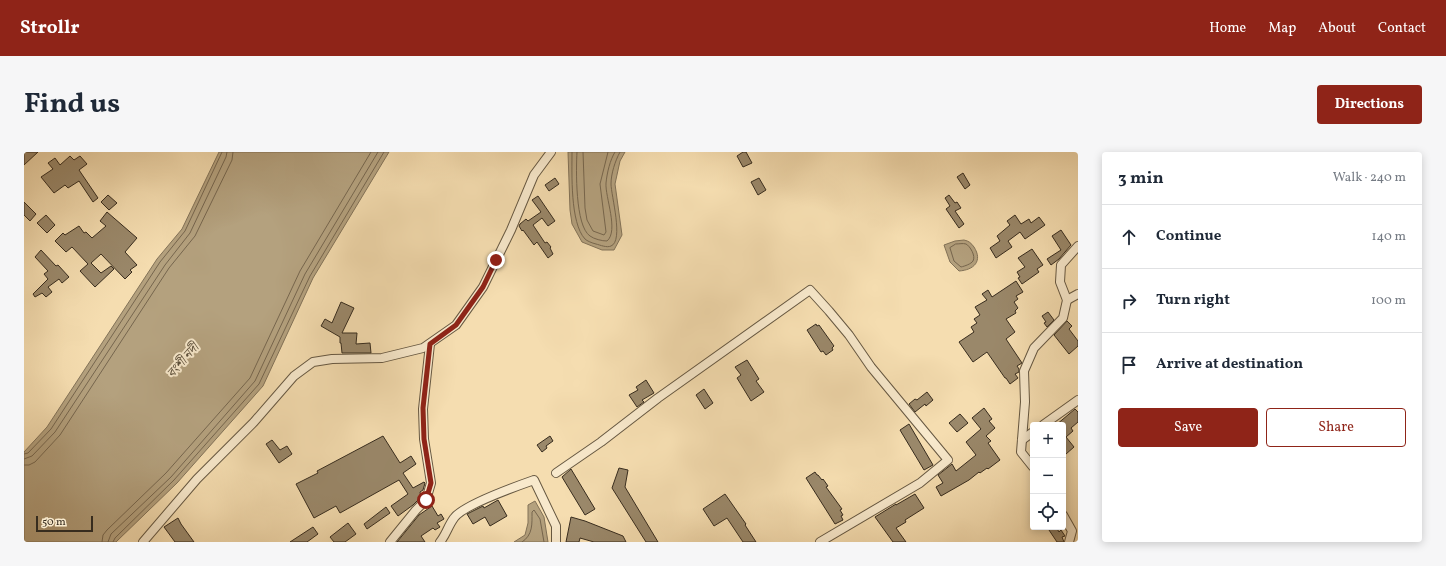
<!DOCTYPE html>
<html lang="en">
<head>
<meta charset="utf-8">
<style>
  body { margin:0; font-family:Vollkorn,"Noto Serif Bengali",serif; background:#f6f6f7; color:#1f2937 }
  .controls { position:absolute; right:12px; bottom:12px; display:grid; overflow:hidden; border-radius:4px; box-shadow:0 2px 10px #0003 }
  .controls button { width:36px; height:36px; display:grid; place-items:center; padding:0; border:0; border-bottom:1px solid #e0e1e3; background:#fff; color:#1f2937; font:20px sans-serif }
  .scale { position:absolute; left:12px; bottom:10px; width:57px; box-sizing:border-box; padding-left:4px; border:2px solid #372c1e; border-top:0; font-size:11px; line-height:14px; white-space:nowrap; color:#372c1e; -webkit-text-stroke:3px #f8e9cc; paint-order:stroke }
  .stop { position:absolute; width:12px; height:12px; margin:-9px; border:3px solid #8f2418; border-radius:50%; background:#fff }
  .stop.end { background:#8f2418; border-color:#fff; box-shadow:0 1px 4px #0008 }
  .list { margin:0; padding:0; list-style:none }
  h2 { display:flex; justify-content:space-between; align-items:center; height:52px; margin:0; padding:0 16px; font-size:17px }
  h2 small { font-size:13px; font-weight:400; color:#747a83 }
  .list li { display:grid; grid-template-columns:26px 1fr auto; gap:12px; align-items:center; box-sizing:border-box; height:64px; padding:0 16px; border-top:1px solid #e0e1e3 }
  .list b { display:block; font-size:15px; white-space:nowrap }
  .list em { font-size:13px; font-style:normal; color:#747a83 }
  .actions { display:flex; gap:8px; padding:12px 16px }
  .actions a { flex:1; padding:9px 0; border:1px solid #8f2418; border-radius:4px; text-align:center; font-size:14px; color:#8f2418 }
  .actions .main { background:#8f2418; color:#fff }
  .icon { flex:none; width:22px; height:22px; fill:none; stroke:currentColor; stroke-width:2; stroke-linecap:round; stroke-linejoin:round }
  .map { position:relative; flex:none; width:1054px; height:390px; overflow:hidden; border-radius:4px }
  header { display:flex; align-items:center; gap:24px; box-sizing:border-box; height:56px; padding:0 20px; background:#8f2418; color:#fff }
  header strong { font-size:19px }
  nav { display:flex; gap:22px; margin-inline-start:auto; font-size:14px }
  .intro { display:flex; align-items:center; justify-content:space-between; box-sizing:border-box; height:96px; padding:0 24px }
  h1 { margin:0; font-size:28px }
  .button { padding:10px 18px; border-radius:4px; background:#8f2418; color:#fff; font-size:14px; font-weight:700 }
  main { display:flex; gap:24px; padding:0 24px }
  aside { flex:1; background:#fff; border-radius:4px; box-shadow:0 2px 10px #0003 }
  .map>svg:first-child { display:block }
  .water { fill:#b4a17e; stroke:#827258 }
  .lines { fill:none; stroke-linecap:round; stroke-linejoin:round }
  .shore { stroke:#76664e; stroke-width:1 }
  .building { fill:#9a886a; stroke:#372c1e }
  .minor-casing { stroke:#665842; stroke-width:10 }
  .minor { stroke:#f8e9cc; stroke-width:8 }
  .route { stroke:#8f2418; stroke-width:5 }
  .labels { text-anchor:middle; stroke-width:4; stroke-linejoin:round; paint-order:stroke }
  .water-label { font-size:13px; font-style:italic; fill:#5c4f3b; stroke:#f8e9cc }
</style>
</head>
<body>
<header>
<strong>Strollr</strong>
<nav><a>Home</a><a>Map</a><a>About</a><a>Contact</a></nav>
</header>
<div class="intro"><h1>Find us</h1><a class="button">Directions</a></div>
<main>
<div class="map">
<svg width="1054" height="390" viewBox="0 0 1054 390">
  <rect width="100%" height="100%" fill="#f5ddb0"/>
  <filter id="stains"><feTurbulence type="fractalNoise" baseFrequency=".005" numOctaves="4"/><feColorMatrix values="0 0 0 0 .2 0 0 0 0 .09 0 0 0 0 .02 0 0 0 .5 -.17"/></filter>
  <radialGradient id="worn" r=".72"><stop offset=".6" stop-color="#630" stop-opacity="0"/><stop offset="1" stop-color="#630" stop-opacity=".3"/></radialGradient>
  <g class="water">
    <path d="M195 0H365L289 126 239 234 153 331 92 390H0V300L23 275 133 107 158 77Z"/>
    <path d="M544 0H601L596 9 591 32 598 83 590 98H578L558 90 548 72 546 58Z"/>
    <path d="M940 88C945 89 947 91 950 95 959 109 950 118 935 119L926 110 920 93 931 89Z"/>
    <path d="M511 349 520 365 524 390H490L501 383 504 371V353Z"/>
  </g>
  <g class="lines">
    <g class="shore">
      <path d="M548 0C548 21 546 71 561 87 563 89 568 91 572 92 576 93 583 96 587 94 600 89 587 43 587 32 587 22 591 9 596 0"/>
      <path d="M553 0C552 17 551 74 566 84 570 87 578 89 583 89 595 79 581 45 582 31 583 21 586 8 591 0"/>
      <path d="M559 0 561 56 563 68 569 79 580 83 582 80 576 32 584 0"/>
      <path d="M932 92C935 92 939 91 942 92 946 94 952 104 949 109 947 112 941 114 937 115L930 109 926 96Z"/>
      <path d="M0 302 4 301 27 277 136 110 161 79 198 0"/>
      <path d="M0 307 8 304 31 280 141 113 166 81 202 5 203 0"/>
      <path d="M0 313H5L11 310 36 283 145 116 171 84 208 8 209 0"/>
      <path d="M78 390 79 383 83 378 142 321 226 226 276 119 347 0"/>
      <path d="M84 390 87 382 147 325 231 229 281 122 354 0"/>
      <path d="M89 390 91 386 150 328 235 232 286 124 360 0"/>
      <path d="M498 390C509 383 508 372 508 360L510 358 516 367 520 390"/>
    </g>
  </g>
  <g class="building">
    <path d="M0 0H14L0 13Z"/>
    <path d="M719 0H722L728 11 719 15 713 4Z"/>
    <path d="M46 4 50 8 56 4 63 12 55 18 74 46 69 50 55 29 44 36 41 33 30 41 17 25 29 17 24 11 31 6 36 13Z"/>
    <path d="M939 21 946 33 941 37 933 25Z"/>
    <path d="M531 26 535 32 525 39 521 33Z"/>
    <path d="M735 26 742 38 734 43 727 30Z"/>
    <path d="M84 43 93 51 85 58 77 50Z"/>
    <path d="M925 43 931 51 933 50 937 56 931 59 940 72 935 76 922 57 926 54 921 46Z"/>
    <path d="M514 44 531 69 524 74 518 66 509 73 521 91 523 90 527 95 526 96 529 102 524 106 513 90 510 93 499 78 498 79 495 74 496 72 502 67 504 69 517 60 508 48Z"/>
    <path d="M0 50 12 62 6 69 0 63Z"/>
    <path d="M83 60 113 86 101 100 113 113 106 118 108 120 101 127 77 102 67 111 77 121 87 114 90 117 71 135 56 119 64 112 48 95 42 100 31 89 39 81 41 83 55 74 60 81 62 80 68 86 82 74 76 69Z"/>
    <path d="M22 63 31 73 23 81 13 71Z"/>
    <path d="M991 63 997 72 1005 67 1007 71 1015 65 1021 73 1001 87 996 80 984 89 988 95 972 106 966 96 976 89 973 84 986 73 983 69Z"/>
    <path d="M1037 78 1047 93 1035 107 1027 113 1023 107 1037 98 1028 84Z"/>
    <path d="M1008 97 1019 113 1013 117 1015 120 998 132 994 126 996 125 993 120 1001 115 994 106Z"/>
    <path d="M17 98 32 114 34 113 45 125 38 131 35 127 24 135 28 140 22 145 18 141 11 145 9 142 24 127 20 122 24 119 11 105Z"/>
    <path d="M992 129 999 140 992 144 994 147 990 150 994 156 991 159 992 161 982 167 991 180 982 187 998 211 993 214 995 217V220L991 222 994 226 986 232 982 226H981L963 200 949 210 935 190 950 180 947 175 953 171 950 167 956 163 951 155 963 148 958 142 964 138 968 145Z"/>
    <path d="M317 150 330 156 318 181H333L332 192 346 191 347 201H318L317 191H316V185L297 174 301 167 308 171Z"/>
    <path d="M1024 160 1030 168 1023 175 1020 171 1022 170 1018 164Z"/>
    <path d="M1043 169 1048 174 1045 177 1054 189V194L1045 202 1030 183Z"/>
    <path d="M792 172 793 174 795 173 810 194 808 196 809 198 802 203 799 199 797 200 783 178Z"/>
    <path d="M723 208 735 227 732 229 740 240 727 249 713 226 717 223 711 215Z"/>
    <path d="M622 228 630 241 618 248 620 250 613 255 605 243 614 238 612 235Z"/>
    <path d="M680 237 689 251 681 257 672 243Z"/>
    <path d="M903 240 909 248 902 254 901 252 891 260 885 252 891 247 893 248Z"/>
    <path d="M960 256 968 267 965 269 971 276 962 284 967 289 964 291 976 308 964 317 963 316 956 321 955 320 945 328 917 344 912 335 919 331 914 323 928 312 932 319 952 303 942 290 957 277 948 266Z"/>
    <path d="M1051 257 1054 260V270L1047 276 1049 279 1042 285 1050 295 1042 302 1039 299V273H1032Z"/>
    <path d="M936 262 944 271 933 280 925 271Z"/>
    <path d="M885 272 909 313 900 318 876 278Z"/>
    <path d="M359 284 376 311 387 304 392 312 379 321 389 336 400 330 401 331 399 338 396 340 397 345 389 353 374 364 367 354 384 342 375 328 316 361 312 354 290 366 272 332 294 321 293 319Z"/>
    <path d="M526 284 529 289 522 294 523 296 518 300 513 293Z"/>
    <path d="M248 288 256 298 263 294 268 302 255 311 242 292Z"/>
    <path d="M595 316 604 318 601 335 634 390H622L588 336Z"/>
    <path d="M547 317 571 357 561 363 538 325Z"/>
    <path d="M791 320 793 323H794L798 328 799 327 804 334 802 335 818 357 816 358 819 363 817 364 819 368 811 372 782 326Z"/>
    <path d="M701 342 722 372 721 373 732 390H719L703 366 690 374 679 357Z"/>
    <path d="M891 342 900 356 881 368 882 370 872 376 882 390H869L851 365 872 352V353Z"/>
    <path d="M474 348 483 364 466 374 461 365 449 372 443 362 459 354 460 356Z"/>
    <path d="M408 354 414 364 417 362 420 367 413 371 416 375 411 378 409 376 397 384 401 390H373L395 363Z"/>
    <path d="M362 355 366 361 343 377 340 372Z"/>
    <path d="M547 365 561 369 599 384 602 390H570L556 386 555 390H542Z"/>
    <path d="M154 366 157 372 170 390H151L140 375Z"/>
    <path d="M324 371 332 382 321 390H310L306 385Z"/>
    <path d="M289 375 294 382 283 390H266Z"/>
    <path d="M1023 375H1032L1035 380 1037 378 1041 384 1038 385 1040 390H1033Z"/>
  </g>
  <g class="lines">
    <defs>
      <g id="minor">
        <path d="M1043 148 1054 142"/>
        <path d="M1019 273 1054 248"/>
        <path d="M998 288 1009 280"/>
        <path d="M1009 315 997 300 1001 250 1000 219 1010 196 1039 166 1043 148 1036 130 1037 113 1054 94"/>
        <path d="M532 321 577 290 634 246 786 138 805 159 825 183 847 215 924 308 896 331 796 390"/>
        <path d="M1039 363 1048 379 1045 390"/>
        <path d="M119 390 173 327 230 270 270 224 289 210 308 207 358 206 399 196 432 173 459 135 487 78 510 23 527 0"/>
        <path d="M366 390 392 358 402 348 407 331 400 287 399 257 406 192"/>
        <path d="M416 390C422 383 424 374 430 366 439 353 493 334 510 328L532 374V390"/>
      </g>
    </defs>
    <use href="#minor" class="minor-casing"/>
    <use href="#minor" class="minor"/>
  </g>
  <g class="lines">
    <path class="route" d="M402 348 407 331 400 287 399 256 406 192 432 173 459 135 472 108"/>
  </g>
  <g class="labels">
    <g class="water-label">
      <text transform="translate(158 208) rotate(-49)" y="5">বংশী নদী</text>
    </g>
  </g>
  <rect width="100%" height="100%" filter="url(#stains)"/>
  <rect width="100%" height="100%" fill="url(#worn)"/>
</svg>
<div class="controls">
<button>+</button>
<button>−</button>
<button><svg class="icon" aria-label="locate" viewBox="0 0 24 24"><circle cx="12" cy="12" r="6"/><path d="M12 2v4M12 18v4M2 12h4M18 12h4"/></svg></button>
</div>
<div class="scale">50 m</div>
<div class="stop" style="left:402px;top:348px"></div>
<div class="stop end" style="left:472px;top:108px"></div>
</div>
<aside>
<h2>3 min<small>Walk · 240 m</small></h2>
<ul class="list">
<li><svg class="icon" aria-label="ahead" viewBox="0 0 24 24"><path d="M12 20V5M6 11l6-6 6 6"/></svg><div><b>Continue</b></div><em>140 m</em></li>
<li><svg class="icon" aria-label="right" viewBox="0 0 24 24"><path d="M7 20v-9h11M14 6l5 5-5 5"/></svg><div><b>Turn right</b></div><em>100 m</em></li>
<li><svg class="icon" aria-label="arrive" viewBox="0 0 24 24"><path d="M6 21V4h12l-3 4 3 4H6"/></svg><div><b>Arrive at destination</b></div></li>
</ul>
<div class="actions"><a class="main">Save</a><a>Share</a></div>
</aside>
</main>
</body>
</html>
